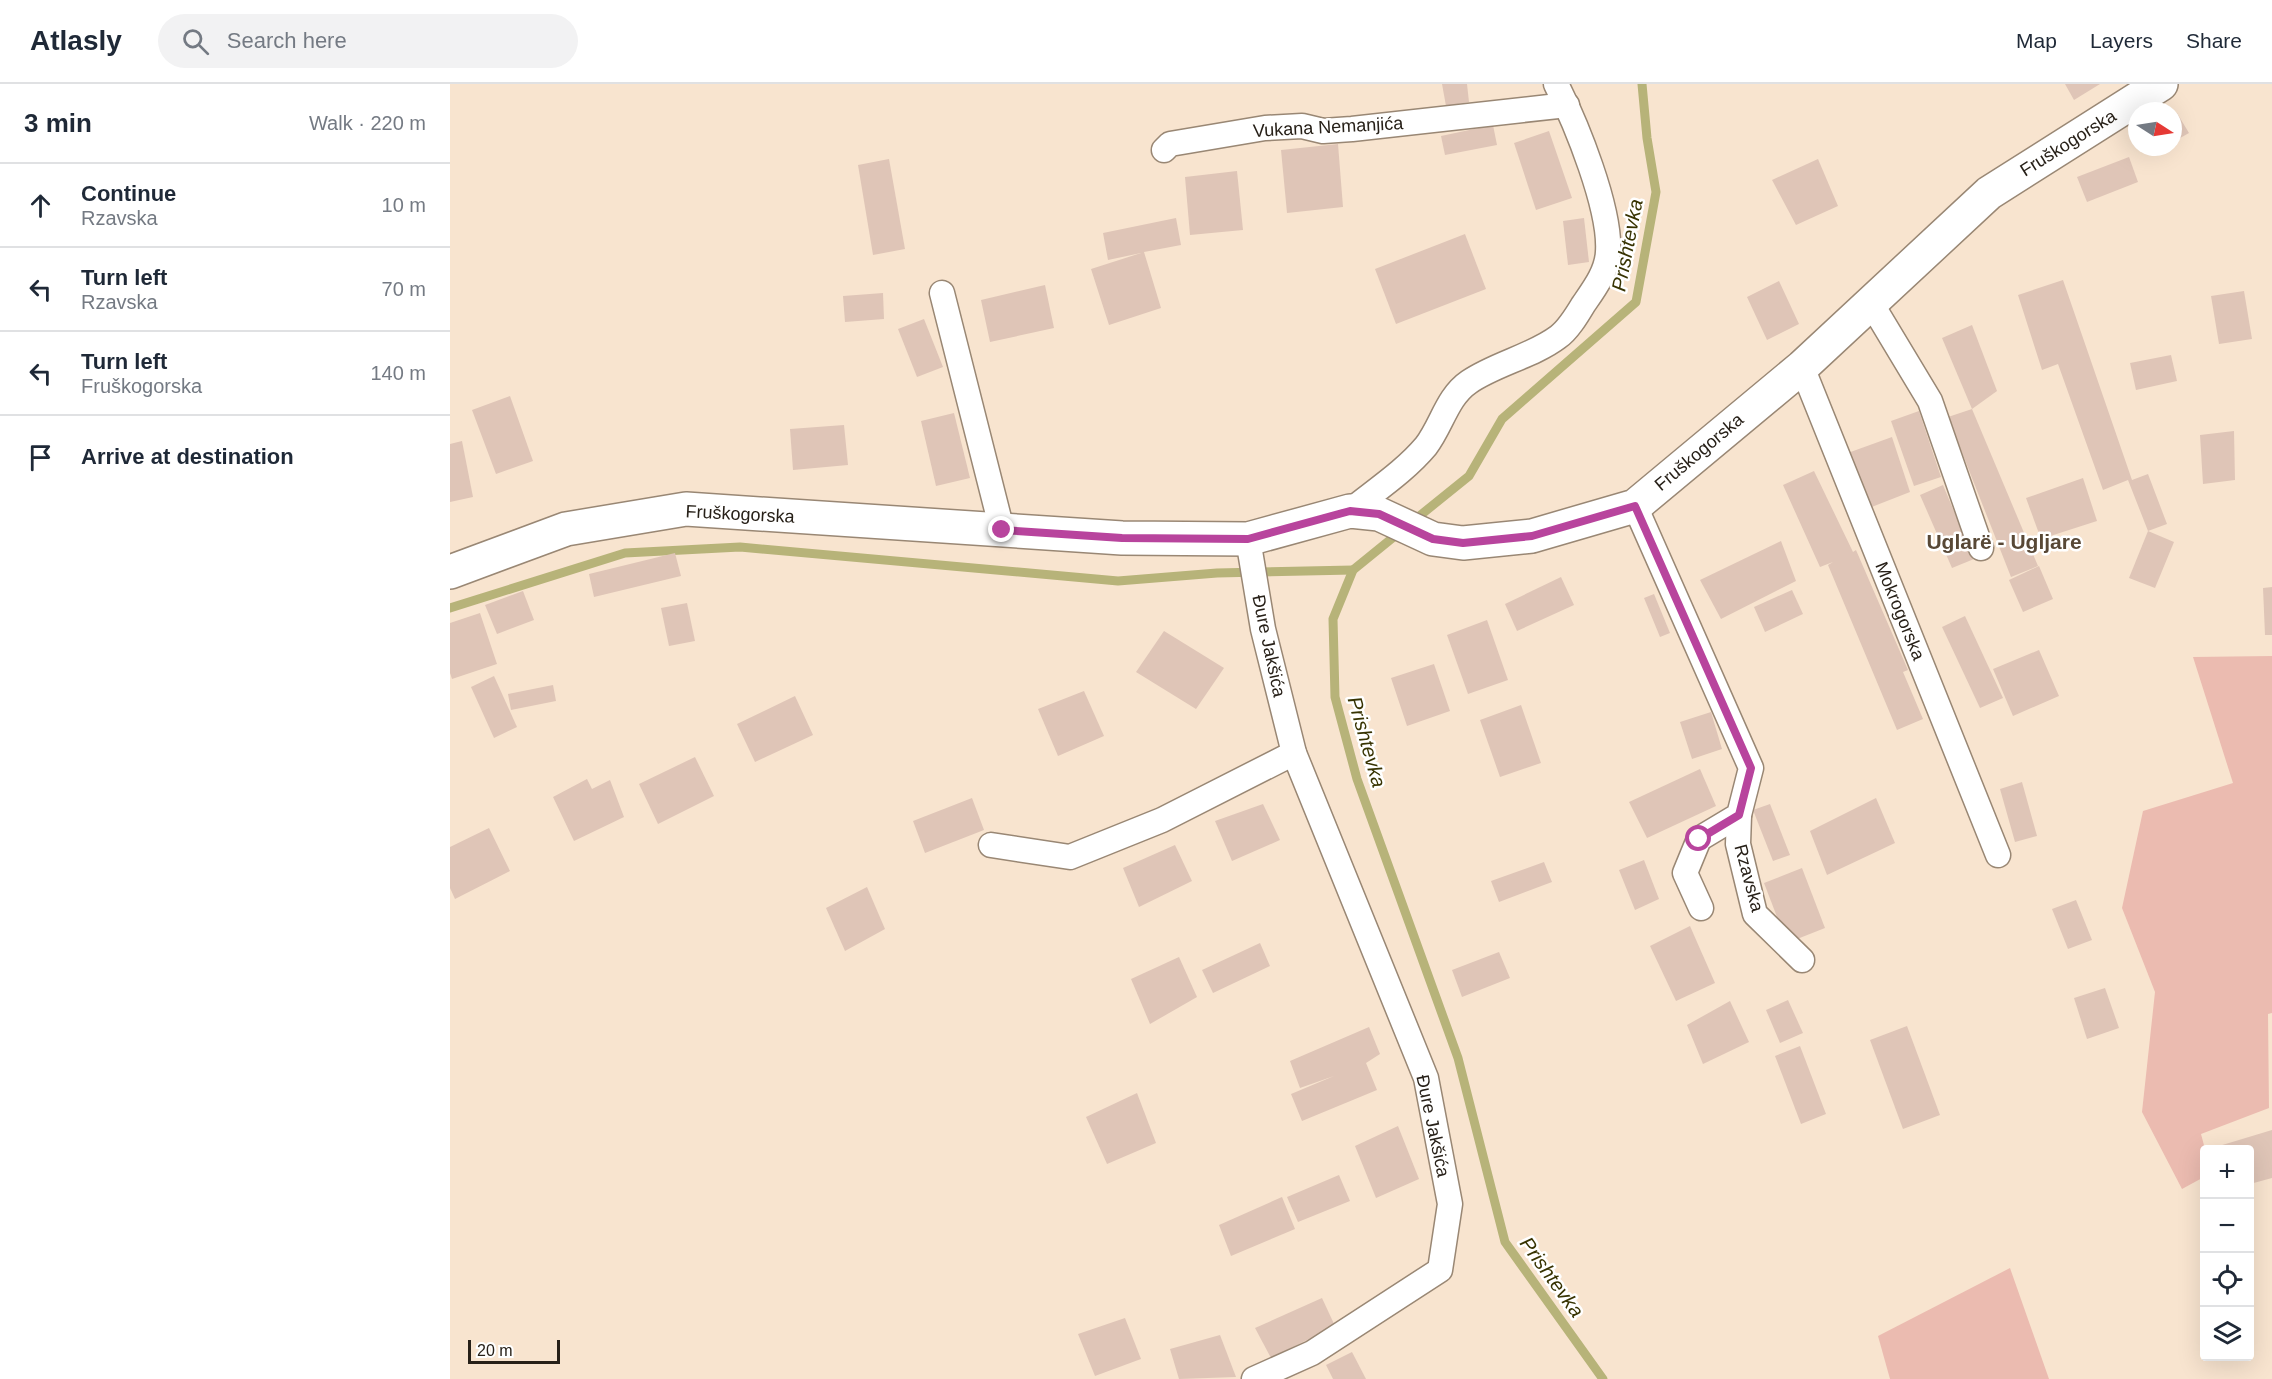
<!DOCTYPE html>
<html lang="en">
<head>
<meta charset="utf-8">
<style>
  body { margin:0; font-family:Arial,sans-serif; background:#f2f2f3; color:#1f2937 }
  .controls { position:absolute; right:18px; bottom:18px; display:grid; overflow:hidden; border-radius:6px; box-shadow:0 6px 24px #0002 }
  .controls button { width:54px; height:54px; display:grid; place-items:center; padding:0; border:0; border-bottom:2px solid #e0e1e3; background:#fff; color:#1f2937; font:30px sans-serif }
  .compass { position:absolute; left:1678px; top:18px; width:54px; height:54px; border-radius:50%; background:#fff; box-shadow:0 6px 24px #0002; rotate:102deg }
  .scale { position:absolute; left:18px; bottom:15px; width:92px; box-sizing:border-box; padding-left:6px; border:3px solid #272018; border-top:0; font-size:16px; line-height:21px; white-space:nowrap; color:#272018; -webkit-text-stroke:4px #fff; paint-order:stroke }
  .stop { position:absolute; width:18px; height:18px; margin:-14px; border:4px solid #b8449d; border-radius:50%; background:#fff }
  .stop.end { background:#b8449d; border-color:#fff; box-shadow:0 2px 6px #0008 }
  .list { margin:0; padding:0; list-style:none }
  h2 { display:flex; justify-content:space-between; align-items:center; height:78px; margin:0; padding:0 24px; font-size:26px }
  h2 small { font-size:20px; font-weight:400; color:#747a83 }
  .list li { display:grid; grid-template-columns:39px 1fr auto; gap:18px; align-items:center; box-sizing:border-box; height:84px; padding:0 24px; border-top:2px solid #e0e1e3 }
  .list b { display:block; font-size:22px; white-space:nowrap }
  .list p { margin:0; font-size:20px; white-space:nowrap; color:#747a83 }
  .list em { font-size:20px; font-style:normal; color:#747a83 }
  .icon { flex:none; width:33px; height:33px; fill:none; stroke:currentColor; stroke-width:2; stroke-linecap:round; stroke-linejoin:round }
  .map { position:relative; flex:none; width:1822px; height:1295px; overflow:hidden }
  header { display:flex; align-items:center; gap:36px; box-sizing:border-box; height:84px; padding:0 30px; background:#fff; border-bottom:2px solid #e0e1e3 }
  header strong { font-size:28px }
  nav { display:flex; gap:33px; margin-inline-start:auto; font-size:21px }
  .search { width:420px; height:54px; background:#f2f2f3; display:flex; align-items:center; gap:15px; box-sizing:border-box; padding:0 21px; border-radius:33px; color:#747a83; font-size:22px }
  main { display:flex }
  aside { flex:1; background:#fff }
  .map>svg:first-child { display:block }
  .green { fill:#ebbbb0 }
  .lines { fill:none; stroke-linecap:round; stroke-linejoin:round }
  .stream { stroke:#b7b379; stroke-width:9 }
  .building { fill:#dfc5b7 }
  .street-casing { stroke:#998774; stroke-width:27 }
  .secondary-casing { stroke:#998774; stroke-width:36 }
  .street { stroke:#fff; stroke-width:24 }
  .secondary { stroke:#fff; stroke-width:33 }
  .route { stroke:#b8449d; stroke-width:8 }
  .labels { text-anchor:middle; stroke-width:5; stroke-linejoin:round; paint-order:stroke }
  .street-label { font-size:18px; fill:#272018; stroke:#fff }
  .water-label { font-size:20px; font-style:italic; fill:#373302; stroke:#fff }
  .quarter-label { font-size:21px; font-weight:bold; fill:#584836; stroke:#fff }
</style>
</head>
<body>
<header>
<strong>Atlasly</strong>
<div class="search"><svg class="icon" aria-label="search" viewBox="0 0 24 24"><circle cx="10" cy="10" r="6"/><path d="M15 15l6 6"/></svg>Search here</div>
<nav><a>Map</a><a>Layers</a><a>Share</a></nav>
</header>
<main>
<aside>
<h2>3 min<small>Walk · 220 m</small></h2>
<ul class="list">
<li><svg class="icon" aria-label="ahead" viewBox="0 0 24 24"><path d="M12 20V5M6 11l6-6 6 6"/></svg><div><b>Continue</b><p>Rzavska</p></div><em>10 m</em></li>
<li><svg class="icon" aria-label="left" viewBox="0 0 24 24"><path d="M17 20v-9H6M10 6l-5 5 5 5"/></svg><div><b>Turn left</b><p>Rzavska</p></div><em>70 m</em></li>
<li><svg class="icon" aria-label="left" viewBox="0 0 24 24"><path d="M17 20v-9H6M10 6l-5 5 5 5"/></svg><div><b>Turn left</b><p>Fruškogorska</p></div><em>140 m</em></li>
<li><svg class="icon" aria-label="arrive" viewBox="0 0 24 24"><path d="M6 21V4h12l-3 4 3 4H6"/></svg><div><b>Arrive at destination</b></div></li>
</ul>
</aside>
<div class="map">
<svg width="1822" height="1295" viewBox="0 0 1822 1295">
  <rect width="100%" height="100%" fill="#f8e4cf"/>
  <g class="green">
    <path d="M1822 572V929L1818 930 1819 1024 1751 1050 1755 1065 1754 1093 1732 1105 1692 1028 1705 908 1672 824 1693 727 1783 699 1743 573Z"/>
    <path d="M1560 1184 1599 1295H1440L1428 1252Z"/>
  </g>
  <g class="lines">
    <g class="stream">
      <path d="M962 438 1019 392 1052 335 1186 218 1206 108 1197 54 1192 0"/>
      <path d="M951 447 903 486 883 535 885 613 907 695 1008 974 1055 1158 1153 1295"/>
      <path d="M0 524 175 469 290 463 668 497 767 489 903 486"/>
    </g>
  </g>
  <g class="building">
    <path d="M992 0H1017L1019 18 996 22Z"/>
    <path d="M1615 0H1650L1624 16Z"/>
    <path d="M1727 29 1739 49 1723 58V31Z"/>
    <path d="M1043 41 1047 61 995 71 991 52Z"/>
    <path d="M1099 47 1122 114 1086 126 1064 59Z"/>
    <path d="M888 60 893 123 837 129 831 66Z"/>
    <path d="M1679 73 1688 98 1637 118 1627 93Z"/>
    <path d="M439 75 455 165 423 171 408 81Z"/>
    <path d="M1368 75 1388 122 1346 141 1322 96Z"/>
    <path d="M787 87 793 146 740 151 735 93Z"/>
    <path d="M726 134 731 161 694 168 711 224 659 241 641 185 691 169 658 176 653 149Z"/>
    <path d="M1134 134 1139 178 1118 181 1113 137Z"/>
    <path d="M1015 150 1036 205 946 240 925 185Z"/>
    <path d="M1613 196 1682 396 1698 390 1717 440 1698 447 1678 396 1653 406 1608 280 1592 286 1568 211Z"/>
    <path d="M1329 197 1349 240 1317 256 1297 213Z"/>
    <path d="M595 201 604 244 540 258 531 216Z"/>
    <path d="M1794 207 1802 255 1769 260 1761 212Z"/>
    <path d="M433 209 434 235 395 238 393 212Z"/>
    <path d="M474 235 493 283 467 293 448 245Z"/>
    <path d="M1522 241 1547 307 1522 325 1492 254Z"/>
    <path d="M1721 271 1727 297 1686 306 1680 279Z"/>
    <path d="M60 312 83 377 46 390 22 326Z"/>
    <path d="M1522 325 1588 482 1561 493 1498 333Z"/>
    <path d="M1469 327 1491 393 1464 402 1441 337Z"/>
    <path d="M504 329 520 394 486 402 471 337Z"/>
    <path d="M394 341 398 381 343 386 340 345Z"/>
    <path d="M1784 347 1785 396 1753 400 1750 351Z"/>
    <path d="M1442 353 1460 408 1414 426 1395 370Z"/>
    <path d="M12 357 23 413 0 418V360Z"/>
    <path d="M1364 387 1403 468 1406 466 1458 586 1453 588 1473 635 1447 646 1378 481 1383 478 1370 483 1333 401Z"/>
    <path d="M1633 394 1647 437 1591 455 1576 414Z"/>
    <path d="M1493 401 1524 475 1502 484 1470 411Z"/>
    <path d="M1698 447 1724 458 1705 504 1679 494Z"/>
    <path d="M1331 457 1346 497 1271 535 1250 496Z"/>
    <path d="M225 469 231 492 144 513 139 490Z"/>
    <path d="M1589 482 1603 515 1573 528 1559 496Z"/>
    <path d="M1111 493 1124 521 1067 547 1055 520Z"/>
    <path d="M1822 503V551H1815L1813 504Z"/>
    <path d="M1342 506 1353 530 1315 548 1304 523Z"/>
    <path d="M73 507 84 536 47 550 35 521Z"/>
    <path d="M1204 510 1220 549 1210 553 1194 514Z"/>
    <path d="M237 519 245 557 219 562 211 524Z"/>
    <path d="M30 529 47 580 2 595 0 589V539Z"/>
    <path d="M1515 532 1553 614 1530 624 1492 543Z"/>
    <path d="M1037 536 1058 596 1018 610 997 551Z"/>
    <path d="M714 547 774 584 746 625 686 588Z"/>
    <path d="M1589 566 1609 612 1563 632 1543 585Z"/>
    <path d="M984 580 1000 627 957 642 941 594Z"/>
    <path d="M44 592 67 643 44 654 21 603Z"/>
    <path d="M103 601 106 617 61 626 58 610Z"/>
    <path d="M634 607 654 652 608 672 588 625Z"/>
    <path d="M345 612 363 651 305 678 287 640Z"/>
    <path d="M1071 621 1091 679 1050 693 1030 636Z"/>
    <path d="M1261 628 1272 665 1242 675 1230 638Z"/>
    <path d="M245 673 264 712 208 740 189 700Z"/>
    <path d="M1250 685 1266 722 1197 754 1179 718Z"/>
    <path d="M137 695 142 705 160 696 174 733 124 757 103 713Z"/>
    <path d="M1572 698 1587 752 1565 758 1550 705Z"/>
    <path d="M522 714 534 746 475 769 463 737Z"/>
    <path d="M1426 714 1445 759 1377 791 1360 747Z"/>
    <path d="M813 720 830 756 782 777 765 737Z"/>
    <path d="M1320 720 1340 771 1323 777 1303 726Z"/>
    <path d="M39 744 60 787 5 815 0 804V763Z"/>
    <path d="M725 761 742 797 689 823 673 784Z"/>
    <path d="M1194 776 1209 815 1185 826 1169 786Z"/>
    <path d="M1094 778 1102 798 1049 818 1041 797Z"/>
    <path d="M1352 784 1375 844 1337 859 1314 799Z"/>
    <path d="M417 803 435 845 395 867 376 824Z"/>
    <path d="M1626 816 1642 856 1618 865 1602 825Z"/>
    <path d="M1240 842 1265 899 1226 917 1200 862Z"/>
    <path d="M810 859 820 882 763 909 752 886Z"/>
    <path d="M1049 868 1060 894 1012 913 1002 886Z"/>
    <path d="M729 873 747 913 700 940 681 895Z"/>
    <path d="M1655 904 1669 944 1637 955 1624 914Z"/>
    <path d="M1338 916 1353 949 1330 959 1316 926Z"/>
    <path d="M1280 917 1299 958 1253 980 1237 941Z"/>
    <path d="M1457 942 1490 1031 1453 1045 1420 956Z"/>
    <path d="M919 943 930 970 916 979 927 1006 852 1037 841 1010 884 992 850 1004 840 977Z"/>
    <path d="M1350 962 1376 1030 1351 1040 1325 972Z"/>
    <path d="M687 1009 706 1059 657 1080 636 1033Z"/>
    <path d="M948 1042 969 1095 926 1114 905 1062Z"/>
    <path d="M1822 1046V1094L1800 1100V1066H1771L1769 1062Z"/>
    <path d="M889 1091 900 1117 848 1138 837 1113Z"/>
    <path d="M832 1113 845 1145 781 1172 769 1141Z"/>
    <path d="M872 1214 885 1242 821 1274 805 1244Z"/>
    <path d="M675 1234 691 1275 645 1292 628 1250Z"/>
    <path d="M770 1251 786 1293 729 1295 720 1265Z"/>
    <path d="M902 1268 916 1295H883L876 1281Z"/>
  </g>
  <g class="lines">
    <defs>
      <g id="street">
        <path d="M714 66 720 60 815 44 852 42 873 47 902 45 1117 21"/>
        <path d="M492 209 552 446"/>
        <path d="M1421 219 1480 317 1531 464"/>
        <path d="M1352 283 1548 771"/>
        <path d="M1185 422 1301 684 1289 731 1249 755 1235 789 1251 824"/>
        <path d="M900 427C926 406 955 387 976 362 992 341 997 313 1019 298 1045 280 1083 272 1108 253 1118 246 1127 231 1133 221 1144 205 1157 188 1158 168 1161 125 1126 39 1106 0"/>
        <path d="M798 455 813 545 844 669 976 994 1000 1120 990 1186 862 1269 804 1295"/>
        <path d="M1289 731 1288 760 1305 830 1352 876"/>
        <path d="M541 761 620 773 712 736 844 669"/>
      </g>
      <path id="secondary" d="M0 488 116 445 236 425 672 454 798 455 900 427 929 430 983 455 1013 459 1082 452 1185 422 1352 283 1539 109 1711 0"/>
    </defs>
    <use href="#street" class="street-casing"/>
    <use href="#secondary" class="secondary-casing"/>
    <use href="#street" class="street"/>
    <use href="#secondary" class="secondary"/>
  </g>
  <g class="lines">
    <path class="route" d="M552 446 672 454 798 455 900 427 929 430 983 455 1013 459 1082 452 1185 422 1301 684 1289 731 1249 755"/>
  </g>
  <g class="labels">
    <g class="street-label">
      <text transform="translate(878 43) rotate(-3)" y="6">Vukana Nemanjića</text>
      <text transform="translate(1618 59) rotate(-32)" y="6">Fruškogorska</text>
      <text transform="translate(1249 368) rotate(-40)" y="6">Fruškogorska</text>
      <text transform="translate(290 430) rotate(3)" y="6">Fruškogorska</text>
      <text transform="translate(1450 527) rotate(68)" y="6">Mokrogorska</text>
      <text transform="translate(819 562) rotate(78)" y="6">Đure Jakšića</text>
      <text transform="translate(1299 794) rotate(75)" y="6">Rzavska</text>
      <text transform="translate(983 1042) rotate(78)" y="6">Đure Jakšića</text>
    </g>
    <g class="water-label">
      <text transform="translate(1177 161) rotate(-79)" y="7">Prishtevka</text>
      <text transform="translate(917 658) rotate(74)" y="7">Prishtevka</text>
      <text transform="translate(1102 1193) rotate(54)" y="7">Prishtevka</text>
    </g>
    <g class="quarter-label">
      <text x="1554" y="465">Uglarë - Ugljare</text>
    </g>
  </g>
</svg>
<div class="controls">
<button>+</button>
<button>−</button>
<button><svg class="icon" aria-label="locate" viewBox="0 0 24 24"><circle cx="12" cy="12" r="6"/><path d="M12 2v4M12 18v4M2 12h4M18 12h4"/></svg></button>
<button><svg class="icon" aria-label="layers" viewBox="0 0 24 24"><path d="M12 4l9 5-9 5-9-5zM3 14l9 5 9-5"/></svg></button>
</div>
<svg class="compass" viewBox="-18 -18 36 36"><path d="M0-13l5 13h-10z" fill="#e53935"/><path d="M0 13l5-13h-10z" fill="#747a83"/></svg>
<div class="scale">20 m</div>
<div class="stop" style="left:1249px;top:755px"></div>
<div class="stop end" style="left:552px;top:446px"></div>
</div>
</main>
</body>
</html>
